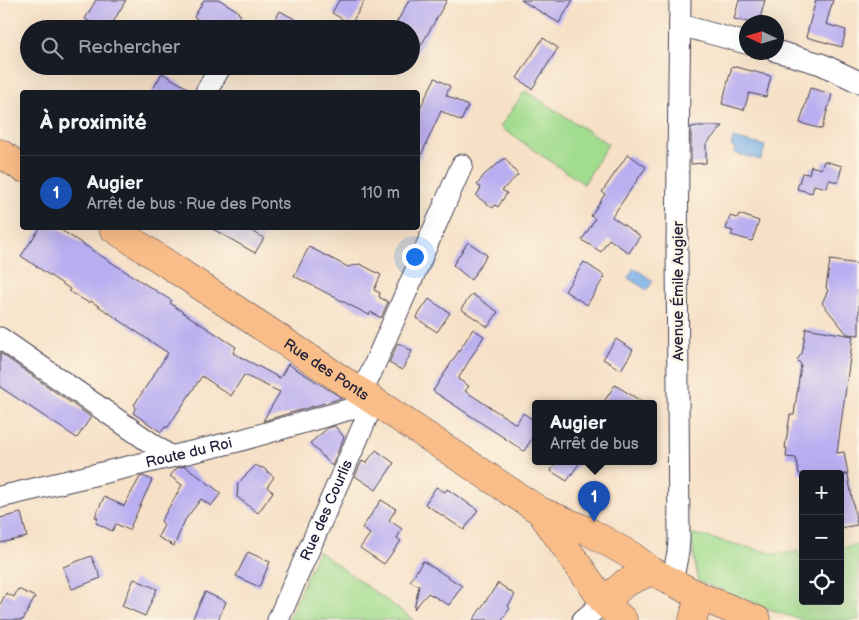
<!DOCTYPE html>
<html lang="fr">
<head>
<meta charset="utf-8">
<style>
  body { margin:0; font-family:"Balsamiq Sans",sans-serif; background:#242831; color:#f1f3f6 }
  .controls { position:absolute; right:15px; bottom:15px; display:grid; overflow:hidden; border-radius:5px; box-shadow:0 5px 20px #0002 }
  .controls button { width:45px; height:45px; display:grid; place-items:center; padding:0; border:0; border-bottom:1px solid #363941; background:#171b24; color:#f1f3f6; font:25px sans-serif }
  .compass { position:absolute; left:739px; top:15px; width:45px; height:45px; border-radius:50%; background:#171b24; box-shadow:0 5px 20px #0002; rotate:274deg }
  .you { position:absolute; left:414px; top:256px; width:18px; height:18px; margin:-12px; border:4px solid #fff; border-radius:50%; background:#1a73e8; box-shadow:0 0 0 8px #1a73e833 }
  .badge { display:grid; place-items:center; width:32px; height:32px; border-radius:50%; background:#2563eb; color:#fff; font-size:16px; font-weight:700 }
  .pin { position:absolute; translate:-50% -41px; filter:drop-shadow(0 1px 2px #0008) }
  .pin::after { content:''; position:absolute; top:26px; width:18px; height:15px; background:inherit; clip-path:polygon(0 0,100% 0,50% 100%) }
  .popup { position:absolute; left:532px; top:400px; width:125px; height:65px; box-sizing:border-box; display:grid; place-content:center; border-radius:5px; background:#171b24; filter:drop-shadow(0 1px 4px #0005); font-size:16px; white-space:nowrap; color:#9ea1a6 }
  .popup b { font-size:19px; color:#f1f3f6 }
  .popup::after { content:''; position:absolute; left:50%; top:100%; margin-left:-10px; border:10px solid transparent; border-top-color:#171b24 }
  .list { margin:0; padding:0; list-style:none }
  h2 { display:flex; justify-content:space-between; align-items:center; height:65px; margin:0; padding:0 20px; font-size:21px }
  h2 small { font-size:16px; font-weight:400; color:#9ea1a6 }
  .list li { display:grid; grid-template-columns:32px 1fr auto; gap:15px; align-items:center; box-sizing:border-box; height:75px; padding:0 20px; border-top:1px solid #363941 }
  .list b { display:block; font-size:19px; white-space:nowrap }
  .list p { margin:0; font-size:16px; white-space:nowrap; color:#9ea1a6 }
  .list em { font-size:16px; font-style:normal; color:#9ea1a6 }
  .icon { flex:none; width:28px; height:28px; fill:none; stroke:currentColor; stroke-width:2; stroke-linecap:round; stroke-linejoin:round }
  .map { position:relative; flex:none; width:859px; height:620px; overflow:hidden }
  .search { position:absolute; background:#171b24; box-shadow:0 5px 20px #0002; left:20px; top:20px; width:400px; height:55px; display:flex; align-items:center; gap:12px; box-sizing:border-box; padding:0 18px; border-radius:28px; color:#9ea1a6; font-size:19px }
  .panel { position:absolute; background:#171b24; box-shadow:0 5px 20px #0002; left:20px; top:90px; width:400px; height:140px; border-radius:5px }
  .map>svg:first-child { display:block }
  .green { fill:#a1dc8f; stroke:#627f65 }
  .water { fill:#7cb1e9; stroke:#4f6a92 }
  .building { fill:#b9aef0 }
  .lines { fill:none; stroke-linecap:round; stroke-linejoin:round }
  .minor-casing { stroke:#423e50; stroke-width:23 }
  .major-casing { stroke:#423e50; stroke-width:29 }
  .minor { stroke:#fff; stroke-width:21 }
  .major { stroke:#f8bd88; stroke-width:28 }
  .labels { text-anchor:middle; stroke-width:5; stroke-linejoin:round; paint-order:stroke }
  .street-label { font-size:15px; fill:#22223b; stroke:#fcf5e5 }
</style>
</head>
<body>
<div class="map">
<svg width="859" height="620" viewBox="0 0 859 620">
  <rect width="100%" height="100%" fill="#fcf5e5"/>
  <filter id="ink" filterUnits="userSpaceOnUse"><feTurbulence type="fractalNoise" baseFrequency=".02" numOctaves="2"/><feDisplacementMap in="SourceGraphic" scale="10" xChannelSelector="R" yChannelSelector="G"/><feConvolveMatrix kernelMatrix="1 2 1 2 8 2 1 2 1" color-interpolation-filters="sRGB"/></filter>
  <filter id="wash" filterUnits="userSpaceOnUse"><feTurbulence type="fractalNoise" baseFrequency=".0096" numOctaves="4" result="noise"/><feDisplacementMap in="SourceGraphic" scale="20" xChannelSelector="R" yChannelSelector="G"/><feGaussianBlur stdDeviation="1.12" result="paint"/><feColorMatrix in="noise" values="0 0 0 0 0 0 0 0 0 0 0 0 0 0 0 0 0 1.4 0 .05"/><feComposite in="paint" operator="in"/></filter>
  <g filter="url(#wash)">
    <rect width="100%" height="100%" fill="#f6e0c6"/>
    <g class="green">
      <path d="M525 91 608 144 584 184 500 127Z"/>
      <path d="M690 533 775 554 803 551V601H840V547L859 545V620H803L780 613 698 581Z"/>
      <path d="M318 551 414 620H288Z"/>
    </g>
    <g class="water">
      <path d="M733 138 765 146 761 160 734 153 735 148 731 146Z"/>
      <path d="M634 268 653 281 647 290 628 278Z"/>
    </g>
    <g id="blocks">
      <g class="building">
        <path d="M96 0H126L109 29H102L85 19Z"/>
        <path d="M204 0H220L238 11V13L241 15 233 29H215L194 17Z"/>
        <path d="M339 0H365L351 24 332 13Z"/>
        <path d="M409 0H447L411 63V29H393Z"/>
        <path d="M521 0H573L559 23Z"/>
        <path d="M739 0H765L759 22H748L734 19Z"/>
        <path d="M816 0H833L826 24 846 30 842 47 806 37Z"/>
        <path d="M280 11 313 29H270Z"/>
        <path d="M543 38 558 48 532 89 517 78Z"/>
        <path d="M732 66 771 76 766 97 749 93 744 110 722 104Z"/>
        <path d="M162 73 194 92H151Z"/>
        <path d="M435 78 450 86 446 95 468 106 461 121 441 111 418 162V112Z"/>
        <path d="M810 88 832 94 822 129 800 123Z"/>
        <path d="M698 126H723L706 144V163L691 164V127Z"/>
        <path d="M628 154 646 167 612 217 640 236 629 253 609 239 601 252 582 240 595 219 591 216 605 194 602 192Z"/>
        <path d="M505 158 518 175 502 190 507 193 498 207 495 205 493 208 476 196 481 188 477 185 484 175Z"/>
        <path d="M824 161 842 166 838 182 829 180 827 188 814 185 812 193 797 189 802 173 809 174 811 166 821 169Z"/>
        <path d="M739 214 759 221 752 241 731 235 733 231 726 229 730 216 737 218Z"/>
        <path d="M40 228H58L145 284 172 301 170 303 184 313 236 347 233 353 280 378 288 364 342 398 263 421 280 392 244 375 231 396 202 376 168 427H165L161 432 133 413 136 407 134 405 168 353 91 301 89 303 69 291 70 289 21 256Z"/>
        <path d="M211 228H246L264 238 255 253Z"/>
        <path d="M468 242 487 255 471 280 453 265Z"/>
        <path d="M309 247 348 267 360 264 381 275 374 290 380 293 379 297 388 302 381 318 371 312 369 315 294 276Z"/>
        <path d="M830 260 859 264V335L847 334 822 303 828 290 826 288Z"/>
        <path d="M584 262 605 276 587 305 565 291Z"/>
        <path d="M472 294 498 312 488 327 461 309Z"/>
        <path d="M429 299 450 313 437 332 416 318Z"/>
        <path d="M806 328 853 336 837 453 844 452 848 474H799L796 458 786 457 787 448H785L790 415H794L801 364 797 360 802 353Z"/>
        <path d="M473 329 484 336 458 379 469 386 465 391 516 424 523 413 535 421V434L524 451 433 391Z"/>
        <path d="M616 339 633 350 621 370 603 359Z"/>
        <path d="M398 343 412 351 402 370 389 363Z"/>
        <path d="M0 353 91 417 77 438 0 387Z"/>
        <path d="M615 385 644 403H603Z"/>
        <path d="M335 426 344 437 332 466 310 443 328 428Z"/>
        <path d="M376 450 394 463 376 490 355 476 362 461 366 463Z"/>
        <path d="M556 461H581L567 481 551 471Z"/>
        <path d="M256 465 261 468 262 467 274 477 267 487 273 492 258 513 237 497 238 483Z"/>
        <path d="M185 466 221 493 211 506 201 499 185 520 174 546 158 537 164 525 161 521 182 485 170 476 177 468Z"/>
        <path d="M840 475H848L857 525 840 528Z"/>
        <path d="M143 476 152 480 129 530 116 524 112 531 96 523 98 518 95 517 104 497 124 506 140 477Z"/>
        <path d="M436 487 445 492 447 489 478 510 464 530 425 504Z"/>
        <path d="M381 500 396 509 389 520 402 529 397 538 401 541 384 564 360 548 370 534 362 528Z"/>
        <path d="M21 513 27 537 0 543V518Z"/>
        <path d="M248 552 270 562 259 587 236 576Z"/>
        <path d="M91 556 101 578 72 589 63 567Z"/>
        <path d="M423 561 462 586 449 605 428 593 414 609 419 586 410 581Z"/>
        <path d="M134 579 157 589 145 616 122 606Z"/>
        <path d="M498 583 515 595 508 606 510 608 502 620H473Z"/>
        <path d="M18 589 35 597 23 620H0V605L6 593 14 597Z"/>
        <path d="M205 592 226 602 218 620H192Z"/>
      </g>
    </g>
  </g>
  <g filter="url(#ink)">
    <use href="#blocks" fill-opacity="0" stroke="#423e50" stroke-width="1"/>
    <g class="lines">
      <defs>
        <g id="minor">
          <path d="M680 25 746 43"/>
          <path d="M776 51 821 64 859 82"/>
          <path d="M206 92 221 66"/>
          <path d="M0 338 171 457"/>
          <path d="M362 393 462 165"/>
          <path id="s1" d="M0 497 238 441 354 408 374 401"/>
          <path d="M672 582 678 552 679 540 677 247 680 0"/>
          <path id="s2" d="M278 620 374 401"/>
          <path d="M583 620 604 602"/>
        </g>
        <g id="major">
          <path d="M0 153 22 168"/>
          <path id="s3" d="M113 228 540 511 586 530 632 556 652 571 699 596 757 620"/>
          <path d="M540 511 604 602 623 620"/>
          <path d="M604 602 625 583 652 571"/>
          <path d="M693 620 699 596"/>
        </g>
      </defs>
      <use href="#minor" class="minor-casing"/>
      <use href="#major" class="major-casing"/>
      <use href="#minor" class="minor"/>
      <use href="#major" class="major"/>
    </g>
  </g>
  <g class="labels">
    <g class="street-label">
      <text transform="translate(678 291) rotate(-90)" y="5">Avenue Émile Augier</text>
      <text dy="5" stroke="none"><textPath href="#s3" startOffset="256">Rue des Ponts</textPath></text>
      <text dy="5" stroke="none"><textPath href="#s1" startOffset="194">Route du Roi</textPath></text>
      <text dy="5" stroke="none"><textPath href="#s2" startOffset="120">Rue des Courlis</textPath></text>
    </g>
  </g>
</svg>
<div class="controls">
<button>+</button>
<button>−</button>
<button><svg class="icon" aria-label="locate" viewBox="0 0 24 24"><circle cx="12" cy="12" r="6"/><path d="M12 2v4M12 18v4M2 12h4M18 12h4"/></svg></button>
</div>
<svg class="compass" viewBox="-18 -18 36 36"><path d="M0-13l5 13h-10z" fill="#e53935"/><path d="M0 13l5-13h-10z" fill="#9ea1a6"/></svg>
<div class="you"></div>
<div class="pin badge" style="left:594px;top:522px;background:#1a4fb4">1</div>
<div class="popup"><b>Augier</b>Arrêt de bus</div>
<div class="search"><svg class="icon" aria-label="search" viewBox="0 0 24 24"><circle cx="10" cy="10" r="6"/><path d="M15 15l6 6"/></svg>Rechercher</div>
<section class="panel">
<h2>À proximité<small></small></h2>
<ul class="list">
<li><span class="badge" style="background:#1a4fb4">1</span><div><b>Augier</b><p>Arrêt de bus · Rue des Ponts</p></div><em>110 m</em></li>
</ul>
</section>
</div>
</body>
</html>
